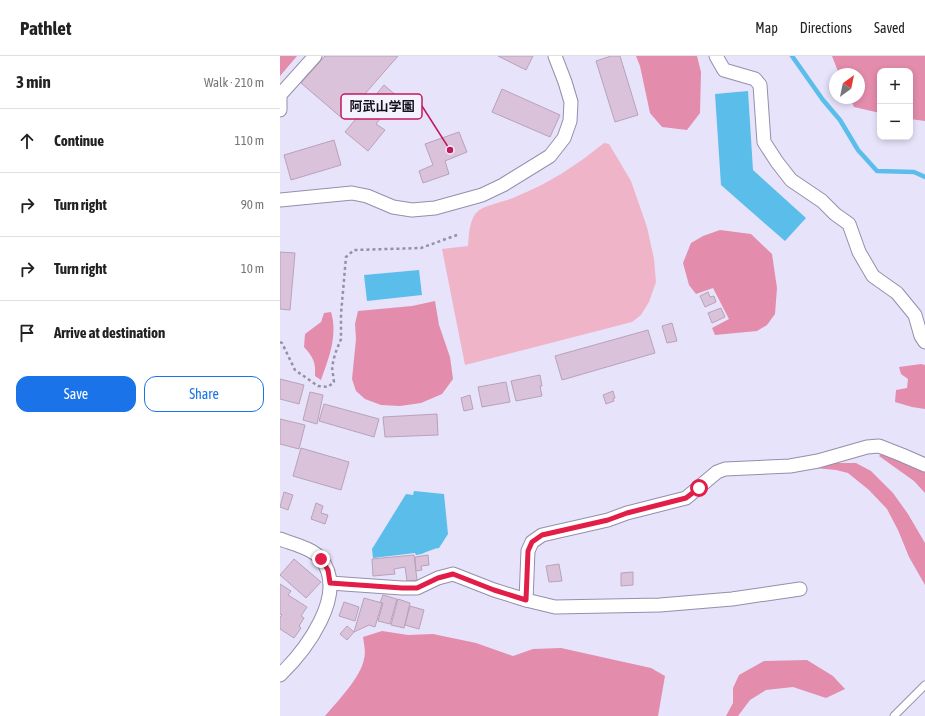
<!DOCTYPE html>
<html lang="en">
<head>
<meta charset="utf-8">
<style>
  body { margin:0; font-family:"Asap Condensed","Noto Sans JP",sans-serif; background:#f2f2f2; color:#222 }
  .controls { position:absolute; right:12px; top:12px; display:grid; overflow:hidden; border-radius:8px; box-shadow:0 2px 6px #0003 }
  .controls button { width:36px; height:36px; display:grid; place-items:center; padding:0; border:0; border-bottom:1px solid #e0e0e0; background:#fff; color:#222; font:20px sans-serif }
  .compass { position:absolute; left:549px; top:12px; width:36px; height:36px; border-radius:50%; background:#fff; box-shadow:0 2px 6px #0003; rotate:33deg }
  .stop { position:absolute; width:12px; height:12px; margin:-9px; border:3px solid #e11d48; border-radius:50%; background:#fff }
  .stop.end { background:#e11d48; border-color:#fff; box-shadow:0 1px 4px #0008 }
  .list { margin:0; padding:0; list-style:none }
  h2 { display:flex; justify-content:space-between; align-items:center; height:52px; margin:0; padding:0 16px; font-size:17px }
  h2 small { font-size:13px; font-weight:400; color:#767676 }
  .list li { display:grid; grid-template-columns:26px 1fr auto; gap:12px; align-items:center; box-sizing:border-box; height:64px; padding:0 16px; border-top:1px solid #e0e0e0 }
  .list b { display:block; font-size:15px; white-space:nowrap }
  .list em { font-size:13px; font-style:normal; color:#767676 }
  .actions { display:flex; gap:8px; padding:12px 16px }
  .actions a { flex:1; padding:9px 0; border:1px solid #1a73e8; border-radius:12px; text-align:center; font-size:14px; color:#1a73e8 }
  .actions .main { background:#1a73e8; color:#fff }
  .icon { flex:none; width:22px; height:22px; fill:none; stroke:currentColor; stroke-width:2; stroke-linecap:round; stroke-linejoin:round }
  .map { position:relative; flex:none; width:645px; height:660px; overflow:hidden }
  header { display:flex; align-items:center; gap:24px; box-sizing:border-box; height:56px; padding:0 20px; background:#fff; border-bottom:1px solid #e0e0e0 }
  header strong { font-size:19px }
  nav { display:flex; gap:22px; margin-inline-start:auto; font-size:14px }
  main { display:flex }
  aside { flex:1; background:#fff }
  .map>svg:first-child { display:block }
  .green { fill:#f0b4c8 }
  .forest { fill:#e38cab }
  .water { fill:#5bbdea }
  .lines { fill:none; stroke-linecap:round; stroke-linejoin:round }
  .stream { stroke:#5bbdea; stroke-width:4.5 }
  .building { fill:#dac3da; stroke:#b8a2b9 }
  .lane-casing { stroke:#948faa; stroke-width:9 }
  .street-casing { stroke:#948faa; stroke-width:15 }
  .path { stroke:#9591a4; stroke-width:2.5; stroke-dasharray:3 3; stroke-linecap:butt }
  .lane { stroke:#fff; stroke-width:7 }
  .street { stroke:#fff; stroke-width:13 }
  .route { stroke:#e11d48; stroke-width:5 }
  .leader { fill:none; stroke:#c2185b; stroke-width:1.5 }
  .callout-dot { fill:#c2185b; stroke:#f4f2fe; stroke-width:1.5 }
  .callout { fill:#f4f2fe; stroke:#c2185b; stroke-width:1.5 }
  .callout-label { font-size:13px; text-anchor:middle; font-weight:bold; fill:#13111b }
</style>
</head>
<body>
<header>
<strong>Pathlet</strong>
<nav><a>Map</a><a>Directions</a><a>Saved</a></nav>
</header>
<main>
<aside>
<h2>3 min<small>Walk · 210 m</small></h2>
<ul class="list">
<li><svg class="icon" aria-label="ahead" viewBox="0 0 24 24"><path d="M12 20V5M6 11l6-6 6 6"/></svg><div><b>Continue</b></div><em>110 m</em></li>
<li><svg class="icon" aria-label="right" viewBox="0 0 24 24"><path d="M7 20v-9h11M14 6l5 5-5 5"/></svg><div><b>Turn right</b></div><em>90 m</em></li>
<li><svg class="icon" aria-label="right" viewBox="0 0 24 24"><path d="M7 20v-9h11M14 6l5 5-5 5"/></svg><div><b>Turn right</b></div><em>10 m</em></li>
<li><svg class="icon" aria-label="arrive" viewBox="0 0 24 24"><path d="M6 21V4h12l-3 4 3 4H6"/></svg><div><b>Arrive at destination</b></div></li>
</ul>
<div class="actions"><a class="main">Save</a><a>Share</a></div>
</aside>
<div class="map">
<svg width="645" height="660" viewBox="0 0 645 660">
  <rect width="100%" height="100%" fill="#e7e3fb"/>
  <path class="green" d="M324 87 329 88 351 125 367 171 374 203 376 226 369 246 361 259 352 266 185 309 162 193 188 190C189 179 189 163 198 155 203 150 227 145 235 141 268 128 297 109 324 87Z"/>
  <g class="forest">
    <path d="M0 0H17L0 20Z"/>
    <path d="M356 0H417L421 16 420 57 407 74 382 71 370 57 360 10Z"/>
    <path d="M552 0H645V65L630 63V15H600V57L574 51 570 42H579V18H559Z"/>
    <path d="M440 174 471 178 492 198 497 232 495 258 487 269 477 275 435 279 432 272 449 263 433 232 416 238 409 229 403 207 411 187 423 180Z"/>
    <path d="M155 245 159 269 170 301 173 323 162 338 141 347 120 350 101 349 85 343 76 335 72 323 76 283 75 268 78 255 132 250Z"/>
    <path d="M51 256C58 279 49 302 41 324L35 320C36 306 33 301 24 291L25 278 41 266 44 257Z"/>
    <path d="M641 308 645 309V353L632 351 615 346 616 334 627 332 628 323 621 318 619 311Z"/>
    <path d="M602 397 645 414V437L634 425 599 400Z"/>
    <path d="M547 407H576L591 415 613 437 628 458 645 487V529L629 501 618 474 607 453 589 434 568 417 556 414 535 412 536 410Z"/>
    <path d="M102 575 128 579 153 578 196 587 233 600 253 593 281 592 371 612 385 620 378 660H45C57 646 81 621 84 603 86 597 84 588 83 581Z"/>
    <path d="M527 604 553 620 565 633 546 642 513 631 486 634 470 644 458 660H446L453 647V632L459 619 484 605Z"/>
  </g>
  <g class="water">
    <path d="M468 35 473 114 526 162 505 185 441 129 435 38Z"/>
    <path d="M139 214 142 239 87 245 84 219Z"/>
    <path d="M134 435 164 438 168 478 159 492C150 493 145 498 136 499L135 497 93 502 92 493 126 438 133 439Z"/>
  </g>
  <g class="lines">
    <path class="stream" d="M512 0 543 44 560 64 578 94 597 115 634 116 645 121"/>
  </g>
  <g class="building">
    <path d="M45 0H118L63 63 21 27Z"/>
    <path d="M218 0H253L246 14Z"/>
    <path d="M331 0H340L358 59 335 66 316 5Z"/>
    <path d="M104 29 118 41 96 68 105 74 88 95 65 76Z"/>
    <path d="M222 33 280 59 270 81 212 56Z"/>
    <path d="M179 76 187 96 165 105 169 118 143 127 139 115 153 109 145 88Z"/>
    <path d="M54 84 61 109 11 124 4 99Z"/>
    <path d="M0 196 15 197 10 254 0 253Z"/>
    <path d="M428 236 430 241 434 240 436 246 425 251 420 240Z"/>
    <path d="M441 252 445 261 432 267 428 257Z"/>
    <path d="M392 267 397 285 387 287 382 270Z"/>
    <path d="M368 274 375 297 282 324 275 300Z"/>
    <path d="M260 319 262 330H260L262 340 236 345 231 325Z"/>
    <path d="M0 323 24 329 19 348 0 343Z"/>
    <path d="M226 326 230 346 202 351 198 331Z"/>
    <path d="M333 335 335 342 333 343 334 345 326 348 323 339Z"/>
    <path d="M30 336 43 339 37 368 23 364Z"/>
    <path d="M190 339 193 353 184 355 181 342Z"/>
    <path d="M44 348 99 363 94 381 39 365Z"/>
    <path d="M157 358 158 379 105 381 103 361Z"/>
    <path d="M0 363 25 369 19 393 0 388Z"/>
    <path d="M21 392 69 406 61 434 13 420Z"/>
    <path d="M4 436 13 439 8 454 0 451Z"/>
    <path d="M36 447 43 450 41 457 48 459 45 468 31 463Z"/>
    <path d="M134 499 137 524 127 525 125 511 114 513 115 518 93 520 92 503Z"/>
    <path d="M148 499 149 509 141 510 142 514 136 515 135 501Z"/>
    <path d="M14 503 41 526 26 542 0 519Z"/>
    <path d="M279 508 282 525 269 526 266 510Z"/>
    <path d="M353 516V529L341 530V517Z"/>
    <path d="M0 528 11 535 8 539 27 551 21 560 24 562 19 570 21 572 14 582 0 573V561L2 559 0 558Z"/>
    <path d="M103 539 117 543 110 568 98 565 103 547H100Z"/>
    <path d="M84 542 102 547 95 571 89 569 74 576Z"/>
    <path d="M118 543 130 547 124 572 111 569Z"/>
    <path d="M64 546 79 551 75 565 59 560Z"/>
    <path d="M130 550 144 554 139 573 125 569Z"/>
    <path d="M67 570 74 576 67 584 60 578Z"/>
  </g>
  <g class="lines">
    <defs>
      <path id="lane" d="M614 660 645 629"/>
      <g id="street">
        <path d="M436 0 444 14 475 23 480 29 484 86 497 106 511 124 542 145 555 158 569 168 579 196 593 220 617 237 635 259 641 280 645 286"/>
        <path d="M0 54V39L35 0"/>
        <path d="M0 144 72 137 87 140 113 151 132 154 155 152 202 139 223 129 270 100 284 82 290 65 291 46 285 26 275 0"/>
        <path d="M0 483C13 488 32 492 41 503 69 538 25 595 0 619"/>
        <path d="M50 527 122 532H137L158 522 173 518 214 534 246 544 275 551 380 549 452 543 520 533"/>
        <path d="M246 544 248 495 252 486 262 479 328 464 347 457 406 442 437 416 445 413 510 410 538 405 587 391 599 390 622 399 645 409"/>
      </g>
    </defs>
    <use href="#lane" class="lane-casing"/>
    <use href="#street" class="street-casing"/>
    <path class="path" d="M0 286 2 287 15 314 38 330 48 331 54 326 52 311 55 298 61 283V258L66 201 74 194 141 192 177 179"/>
    <use href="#lane" class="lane"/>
    <use href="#street" class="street"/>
  </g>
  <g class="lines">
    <path class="route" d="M41 503 48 514 50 527 122 532H137L158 522 173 518 214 534 246 544 248 495 252 486 262 479 328 464 347 457 406 442 419 432"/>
  </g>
  <path class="leader" d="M170 94L142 50"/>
  <circle class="callout-dot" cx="170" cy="94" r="4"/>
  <rect class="callout" x="61" y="38" width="81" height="25" rx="4"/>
  <g class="callout-label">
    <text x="102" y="55">阿武山学園</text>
  </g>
</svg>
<div class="controls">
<button>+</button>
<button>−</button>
</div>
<svg class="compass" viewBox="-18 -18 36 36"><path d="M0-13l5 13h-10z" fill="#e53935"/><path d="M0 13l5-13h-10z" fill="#767676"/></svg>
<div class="stop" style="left:419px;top:432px"></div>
<div class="stop end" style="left:41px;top:503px"></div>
</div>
</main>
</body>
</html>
